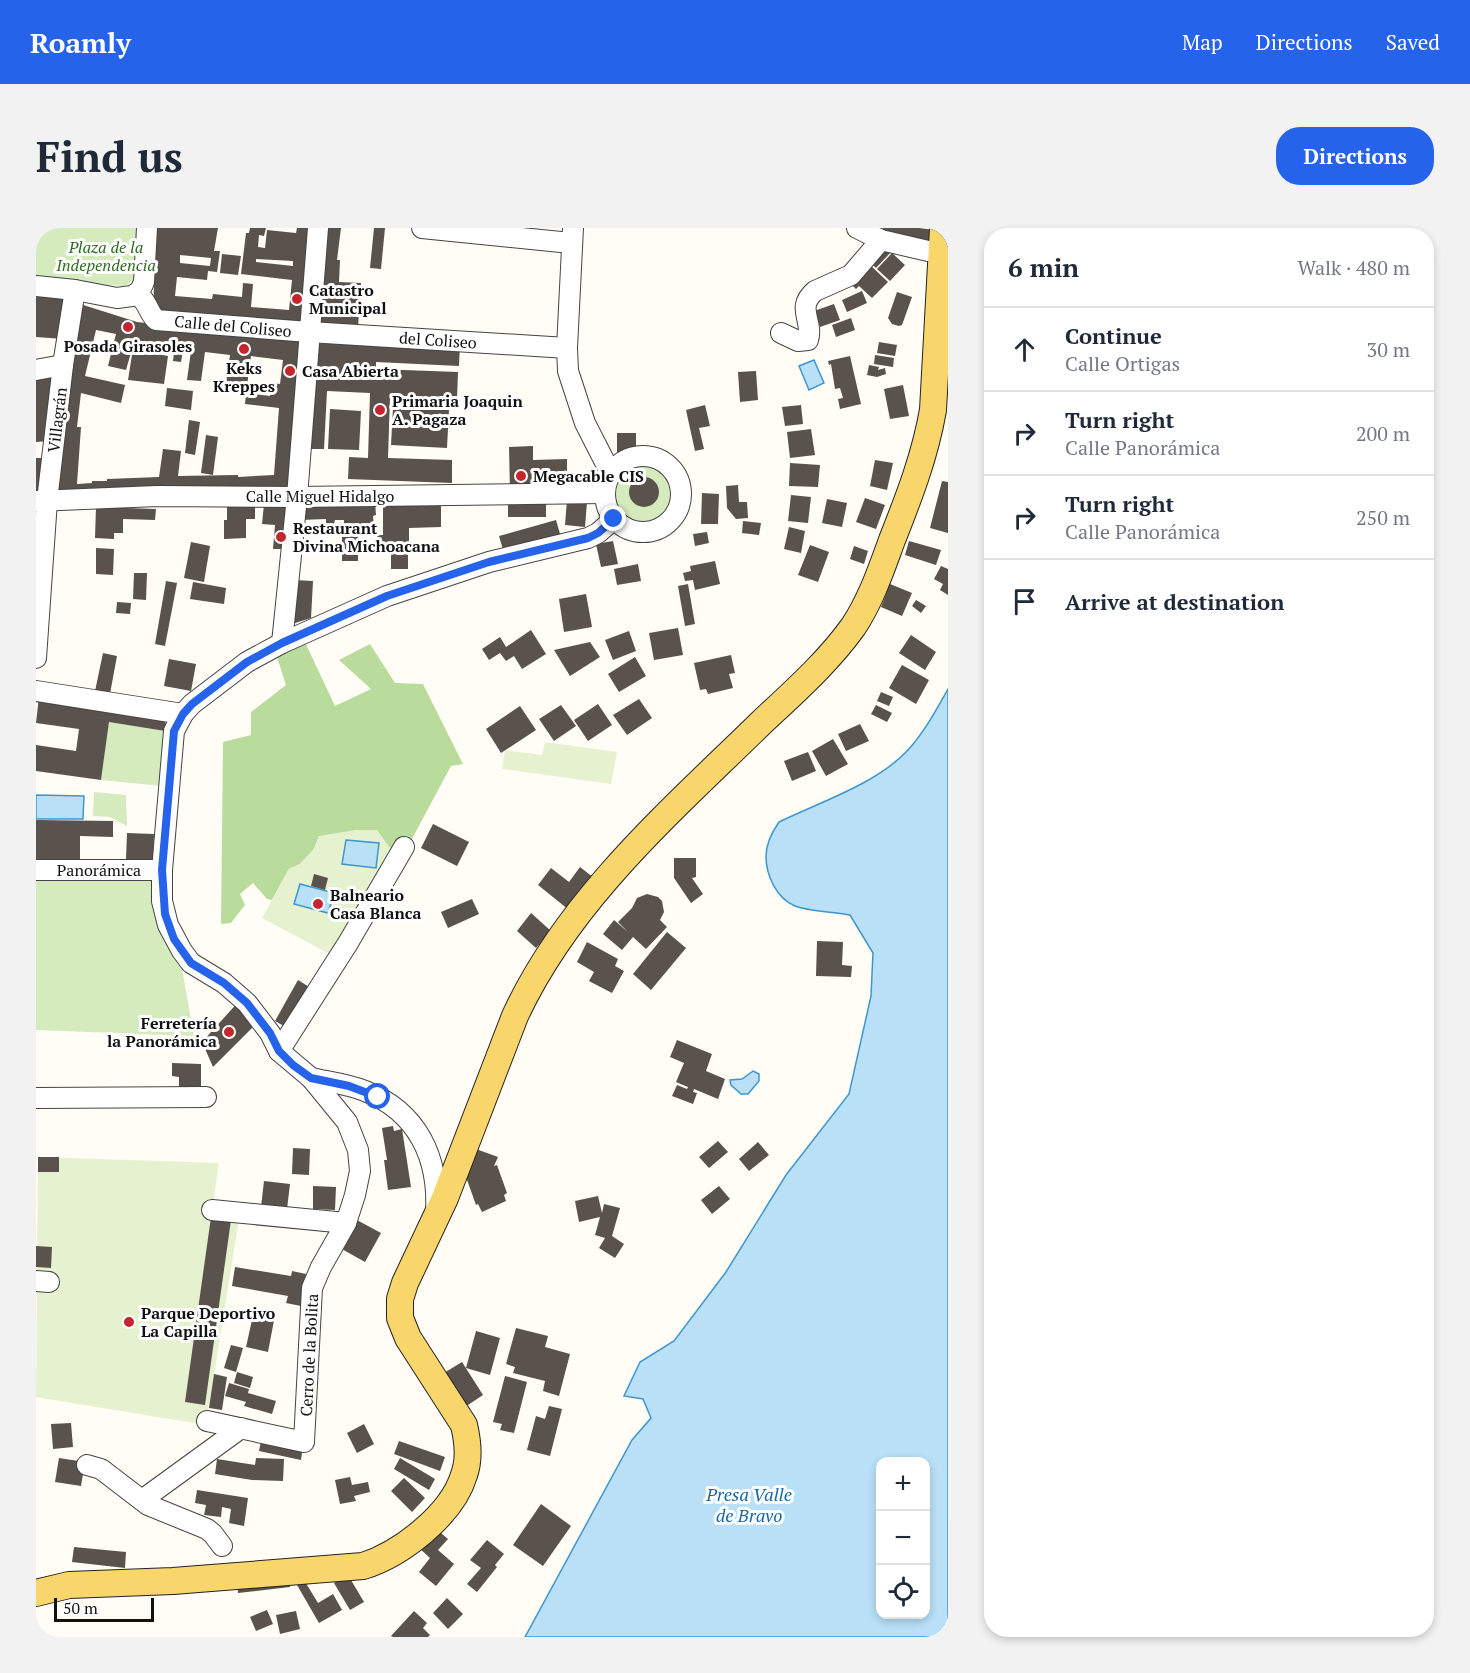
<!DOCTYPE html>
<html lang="en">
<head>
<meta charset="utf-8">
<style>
  body { margin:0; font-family:"PT Serif",serif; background:#f2f2f3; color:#1f2937 }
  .controls { position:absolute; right:18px; bottom:18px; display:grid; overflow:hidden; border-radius:12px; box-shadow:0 3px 9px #0003 }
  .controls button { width:54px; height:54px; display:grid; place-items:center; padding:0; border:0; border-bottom:2px solid #e0e1e3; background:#fff; color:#1f2937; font:30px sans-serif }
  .scale { position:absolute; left:18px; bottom:15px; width:100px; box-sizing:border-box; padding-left:6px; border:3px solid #111; border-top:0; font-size:16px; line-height:21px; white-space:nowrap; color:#111; -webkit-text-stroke:4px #fff; paint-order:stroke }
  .stop { position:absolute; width:18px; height:18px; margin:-14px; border:4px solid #2563eb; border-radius:50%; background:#fff }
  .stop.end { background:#2563eb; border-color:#fff; box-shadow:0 2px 6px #0008 }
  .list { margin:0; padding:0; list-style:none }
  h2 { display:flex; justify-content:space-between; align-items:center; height:78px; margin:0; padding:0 24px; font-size:26px }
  h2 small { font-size:20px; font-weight:400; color:#747a83 }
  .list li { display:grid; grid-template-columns:39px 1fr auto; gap:18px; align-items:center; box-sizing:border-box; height:84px; padding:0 24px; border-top:2px solid #e0e1e3 }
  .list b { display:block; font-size:22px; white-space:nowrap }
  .list p { margin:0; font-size:20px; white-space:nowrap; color:#747a83 }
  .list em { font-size:20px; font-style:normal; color:#747a83 }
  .icon { flex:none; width:33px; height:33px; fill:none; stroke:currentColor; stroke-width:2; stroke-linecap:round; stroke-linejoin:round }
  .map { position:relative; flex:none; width:912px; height:1409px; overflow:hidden; border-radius:24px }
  header { display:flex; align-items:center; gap:36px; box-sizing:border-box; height:84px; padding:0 30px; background:#2563eb; color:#fff }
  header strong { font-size:28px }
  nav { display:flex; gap:33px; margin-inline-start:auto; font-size:21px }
  .intro { display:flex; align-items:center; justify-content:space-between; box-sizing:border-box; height:144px; padding:0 36px }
  h1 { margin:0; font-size:42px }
  .button { padding:15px 27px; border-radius:24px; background:#2563eb; color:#fff; font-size:21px; font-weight:700 }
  main { display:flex; gap:36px; padding:0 36px }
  aside { flex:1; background:#fff; border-radius:24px; box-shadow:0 3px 9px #0003 }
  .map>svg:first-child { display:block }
  .green { fill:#d5ebbd }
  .forest { fill:#b9dc9c }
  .pitch { fill:#e6f2cf }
  .water { fill:#b9e0f7; stroke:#3f96cf; stroke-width:1.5; fill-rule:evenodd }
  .building { fill:#5a524d; fill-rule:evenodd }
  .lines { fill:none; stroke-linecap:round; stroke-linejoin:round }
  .minor-casing { stroke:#444; stroke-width:22 }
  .major-casing { stroke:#222; stroke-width:28 }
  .minor { stroke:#fff; stroke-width:20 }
  .major { stroke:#f9d66b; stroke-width:26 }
  .route { stroke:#2563eb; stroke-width:8 }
  .poi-dot { fill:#c4262e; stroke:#fff; stroke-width:2 }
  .labels { text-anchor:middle; stroke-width:6; stroke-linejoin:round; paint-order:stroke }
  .park-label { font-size:16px; font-style:italic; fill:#2f6b1f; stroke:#fff }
  .poi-label { font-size:16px; font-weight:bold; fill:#111; stroke:#fff; text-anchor:start }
  .street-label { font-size:16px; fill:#111; stroke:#fff }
  .water-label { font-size:18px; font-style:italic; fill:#1768a6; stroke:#fff }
</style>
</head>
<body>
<header>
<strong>Roamly</strong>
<nav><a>Map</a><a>Directions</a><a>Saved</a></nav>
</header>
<div class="intro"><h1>Find us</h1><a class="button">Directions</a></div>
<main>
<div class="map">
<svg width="912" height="1409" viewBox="0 0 912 1409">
  <rect width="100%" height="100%" fill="#fffdf5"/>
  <g class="green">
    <path d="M0 0H101L98 51 91 57 87 58 0 52Z"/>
    <circle cx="607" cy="264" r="30"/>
    <path d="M73 494 129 503 126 558 65 552Z"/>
    <path d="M58 564 90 567 91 598 74 589 57 588Z"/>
    <path d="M0 648H118L144 730 158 808 0 802Z"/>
  </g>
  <path class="forest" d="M267 410 299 478 335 461 303 432 334 416 359 455 387 456 427 536 415 538 364 633 283 608 278 621 264 636 253 641 236 672 231 671 217 655 204 666 209 677 195 695 185 696 187 514 215 507V484L250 457 239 423Z"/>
  <g class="pitch">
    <path d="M509 514 581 524 575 556 466 541 469 522 506 527Z"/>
    <path d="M319 602H341L360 628 299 729 226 690 253 641 264 636 278 621 283 608Z"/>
    <path d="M2 929 183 935 176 982 203 991 170 1197 0 1169Z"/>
  </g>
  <g class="water">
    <path d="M778 132 788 155 773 162 763 138Z"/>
    <path d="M912 461V1409H489L596 1212 615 1190 607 1171 588 1168 604 1134 638 1113 690 1044 750 947 813 866 835 768 837 725 814 687C798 684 771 683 759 678 740 670 730 647 730 628 730 616 736 604 743 594 784 574 840 556 871 523 888 505 900 482 912 461ZM844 1234H890V1386H844Z"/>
    <path d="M0 567 48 568 47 591H0Z"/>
    <path d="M310 612 343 615 340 640 306 636Z"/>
    <path d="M264 656 298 665 292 685 258 676Z"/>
    <path d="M717 843 723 846V853L712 866H705L695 857 694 852 706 851Z"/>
  </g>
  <g class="building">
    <path d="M120 0H182L178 23H184L181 44 172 43 171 52 141 49 139 68 176 71 177 66 206 69 207 55 217 56 215 79 253 82 256 52 205 46 210 5H213L214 0H230L228 8 223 7 222 19 229 20 231 2 260 5 261 0H276L265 96 117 85ZM144 27 175 30 174 38 144 35ZM220 31 257 33V38L220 34Z"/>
    <path d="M287 0H305L301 32H304L303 54 325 55 322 100 280 98Z"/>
    <path d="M338 0H349L345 41 334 40Z"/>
    <path d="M847 0H883L898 2 895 20 843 7Z"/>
    <path d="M849 17 856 23 840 40 834 34Z"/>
    <path d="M856 25 869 37 854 53 841 41Z"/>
    <path d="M186 26 205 28 202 47 184 45Z"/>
    <path d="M832 35 852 54 836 70 823 58 820 61 814 55Z"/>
    <path d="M826 63 831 75 811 84 806 72Z"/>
    <path d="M861 64 876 69 866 97 863 98 856 96 852 90Z"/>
    <path d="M0 65 34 67 27 111 0 109Z"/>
    <path d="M41 75 101 94 264 112 253 261 16 266ZM60 102 80 106 72 138 90 142 98 114 92 152 128 156 132 128 121 126 123 114 139 116 137 133 145 134 147 122 155 123 151 152 165 153 169 124 194 127 189 163 210 165 215 128 247 132 244 156 235 155 234 168 210 165 209 176 243 180 238 247 202 249V247L142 248 145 223 127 221 123 249 71 251V253H56V255L41 256 45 199H41L45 165 85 175 89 157 49 148Z"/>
    <path d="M798 76 804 92 784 99 778 83Z"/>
    <path d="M815 90 819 102 800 109 796 97Z"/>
    <path d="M337 111 424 115 423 138 340 134V141L422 144 421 171 354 169 352 230 416 232V255L312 251 313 229 332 230 334 165 291 163 288 221H274L279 115 336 118Z"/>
    <path d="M843 114 861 117 859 128 841 125Z"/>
    <path d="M839 127 858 130 857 139 838 136Z"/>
    <path d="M814 128 825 176 804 181 802 171 807 170 804 160 799 161 795 136 793 137 792 133Z"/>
    <path d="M833 137 843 139 842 142 849 140 850 146 841 149 831 147Z"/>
    <path d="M23 142 13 213 0 214V146Z"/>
    <path d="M720 143 722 172 704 174 702 144Z"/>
    <path d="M867 157 873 188 854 191 848 161Z"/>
    <path d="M131 160 157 163 155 182 129 178Z"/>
    <path d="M669 177 674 198 663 200 668 221 659 223 650 182Z"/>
    <path d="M765 177 767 196 749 198 746 179Z"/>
    <path d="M357 180 413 182 411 220 355 217Z"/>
    <path d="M294 181 325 183 323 222 292 221Z"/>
    <path d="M153 192 164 194 159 227 149 225Z"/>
    <path d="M775 201 779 227 754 230 751 204Z"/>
    <rect x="581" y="205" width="19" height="19"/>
    <path d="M170 207 182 209 177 247 165 245Z"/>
    <path d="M497 218V232L531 231V243L512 244V263L474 264 473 219Z"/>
    <path d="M0 230H12L8 263H0Z"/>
    <path d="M839 232 857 235 851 262 834 258Z"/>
    <path d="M754 235 784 237 782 259 753 258Z"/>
    <circle cx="608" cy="264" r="15"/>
    <path d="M906 253 912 254V305L894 300Z"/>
    <path d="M702 257 703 274H711L712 290 700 291 691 280 690 258Z"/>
    <path d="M666 265 683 266 682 296H665Z"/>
    <path d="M755 267 775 269 772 295 752 293Z"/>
    <rect x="472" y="270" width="38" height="19"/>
    <path d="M829 270 849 277 840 301 820 294Z"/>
    <path d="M791 271 811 275 806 299 786 295Z"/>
    <path d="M531 272 551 274 549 299 529 297Z"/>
    <path d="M347 273H405V299L373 300V318H355L356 315H341V307H347Z"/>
    <path d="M339 274 340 287 337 288 338 301H308V292H299L298 296H290V291L265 292 266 275Z"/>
    <path d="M219 276V291H210V310L188 311V292H191V277Z"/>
    <path d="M228 276H255L252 321H237L239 297 226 296Z"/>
    <path d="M60 279 120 281 119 292 87 291V305H78V311L59 310Z"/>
    <path d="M520 292 525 309 468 325 463 308Z"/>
    <path d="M707 293 725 295 723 307 706 305Z"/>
    <path d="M753 299 769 303 765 325 748 321Z"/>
    <path d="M671 304 673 315 659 318 657 306Z"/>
    <path d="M306 305 322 306V333H306Z"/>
    <path d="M577 313 582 336 565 339 560 316Z"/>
    <path d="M873 313 905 322 900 337 869 327Z"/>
    <path d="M155 314 174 318 168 354 148 350Z"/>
    <path d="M774 317 793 324 782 354 762 347Z"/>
    <path d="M818 318 832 323 828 336 814 331Z"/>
    <path d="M60 320 78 321 77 347 60 346Z"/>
    <rect x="355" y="321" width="17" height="20"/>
    <path d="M679 333 684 356 659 362 657 352 649 353 647 345 655 343 654 338Z"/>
    <path d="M602 336 605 353 581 357 578 341Z"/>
    <path d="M905 338 912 341V367L904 362 907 356 898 351Z"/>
    <path d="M98 345H111L110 372 97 371Z"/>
    <path d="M258 352 277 353 275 390 256 396Z"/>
    <path d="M130 353 141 355 129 418 119 416Z"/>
    <path d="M157 354 190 360 188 376 154 371Z"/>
    <path d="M652 356 659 396 649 398 642 358Z"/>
    <path d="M854 356 876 365 866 388 845 379Z"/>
    <path d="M550 366 556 399 528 404 523 371Z"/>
    <path d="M880 372 890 378 885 385 876 378Z"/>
    <path d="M81 374 95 375 94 386 80 385Z"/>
    <path d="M642 400 647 427 618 432 613 405Z"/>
    <path d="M495 402 510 426 486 441 478 428 470 433 464 425 453 432 446 421 464 409 470 419Z"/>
    <path d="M593 403 600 423 577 432 569 412Z"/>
    <path d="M875 407 900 424 889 442 863 425Z"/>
    <path d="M554 414 564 429 534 448 518 422Z"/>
    <path d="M67 425 81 428 73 471 58 468Z"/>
    <path d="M695 427 699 445 693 446 697 460 672 466 670 461 664 462 658 435Z"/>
    <path d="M599 429 610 448 583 464 572 446Z"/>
    <path d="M133 431 160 436 155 463 128 458Z"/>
    <path d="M866 437 893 452 880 476 853 460Z"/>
    <path d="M845 464 857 469 853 478 841 473Z"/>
    <path d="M3 468 130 488 129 503 73 494 65 552 0 543V517L40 523 43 501 0 495Z"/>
    <path d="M603 471 616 490 591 507 577 487Z"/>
    <path d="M562 476 576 497 552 513 538 492Z"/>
    <path d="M525 477 540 498 518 513 503 491Z"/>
    <path d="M840 477 856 485 851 494 835 486Z"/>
    <path d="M484 478 500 502 465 525 450 501Z"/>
    <path d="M824 496 833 513 810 523 802 506Z"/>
    <path d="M797 511 812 536 790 548 776 523Z"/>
    <path d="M772 524 780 543 756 553 748 533Z"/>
    <path d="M0 592 77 593V609L44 608V633L0 632Z"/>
    <path d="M397 596 433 614 421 638 385 620Z"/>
    <path d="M91 605 118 606 117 632 90 631Z"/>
    <path d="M638 630H660V649L656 650 667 666 655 675 638 650Z"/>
    <path d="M544 639 558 650 533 682 502 657 515 640 533 654Z"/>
    <path d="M278 646 292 650 289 662 275 658Z"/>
    <path d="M611 666 622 669 626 673 628 684 624 692 631 699 610 721 597 709 586 722 567 706 578 692 592 704 582 694 596 680 601 670Z"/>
    <path d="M436 671 443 686 412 700 405 684Z"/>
    <path d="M495 685 515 703 500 720 481 703Z"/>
    <path d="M631 704 650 720 615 762 597 746Z"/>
    <path d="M781 713 807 714 806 737 816 738 815 749 780 748Z"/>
    <path d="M551 714 582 731 579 738 588 743 576 765 553 753 558 744 541 734Z"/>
    <path d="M262 752 278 762 255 802 239 793Z"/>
    <path d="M205 771 221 795 177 839 166 814Z"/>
    <path d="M641 812 676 826 670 843 689 851 682 871 658 861 657 864 661 865 657 876 636 868 641 857 651 861 652 859 640 854 648 835 634 829Z"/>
    <path d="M136 835 165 836V862H143V849L136 848Z"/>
    <path d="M357 898 358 903 366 901 375 959 352 962 348 932H351L346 900Z"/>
    <path d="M682 913 692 924 673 940 663 929Z"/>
    <path d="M722 914 733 927 713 943 703 931Z"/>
    <path d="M257 920 274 921 273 947 256 946Z"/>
    <path d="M440 921 462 929 458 938 461 937 471 965 468 967 470 973 446 984 442 976 440 977 430 949Z"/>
    <rect x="2" y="929" width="21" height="15"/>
    <path d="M228 953 254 956 251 981 225 979Z"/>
    <path d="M277 958 300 959 299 982 277 981Z"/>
    <path d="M683 958 694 971 676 986 665 972Z"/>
    <path d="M562 968 566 985 568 976 584 980 576 1008 588 1016 579 1030 563 1020 569 1010 559 1007 564 989 543 994 539 973Z"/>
    <path d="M175 989 195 992 169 1177 149 1174Z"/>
    <path d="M319 991 345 1005 329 1034 304 1020Z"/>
    <path d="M0 1018 16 1019 15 1040 0 1039Z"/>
    <path d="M199 1039 255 1048 256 1043 270 1046 265 1078 250 1075 252 1068 196 1058Z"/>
    <path d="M218 1083 239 1087 232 1124 210 1119Z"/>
    <path d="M480 1100 512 1108 509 1119 534 1126 523 1168 507 1163 509 1153 477 1145 479 1139 470 1136Z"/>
    <path d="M440 1103 464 1110 454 1147 430 1140Z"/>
    <path d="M195 1117 207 1120 200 1144 188 1140Z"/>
    <path d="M426 1134 447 1167 429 1179 408 1145Z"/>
    <path d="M201 1144 217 1149 214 1160 198 1155Z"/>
    <path d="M178 1146 191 1149 186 1182 173 1180Z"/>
    <path d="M469 1148 491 1154 478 1205 464 1202 466 1196 457 1194Z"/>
    <path d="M193 1155 213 1161 212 1165 240 1173 236 1186 208 1178 210 1174 189 1168Z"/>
    <path d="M513 1178 526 1181 514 1228 491 1222 500 1188 509 1191Z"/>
    <path d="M35 1195 37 1219 17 1221 15 1196Z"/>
    <path d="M328 1196 338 1216 321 1225 311 1205Z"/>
    <path d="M226 1208 267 1217 265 1232 223 1223Z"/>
    <path d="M363 1213 409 1229 404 1243 358 1226Z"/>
    <path d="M23 1230 49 1234 45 1258 19 1254Z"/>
    <path d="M220 1230 248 1231 247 1253 216 1252 179 1246 181 1231 219 1237Z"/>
    <path d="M364 1230 399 1251 393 1262 358 1241Z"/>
    <path d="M314 1249 316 1257 332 1254 334 1264 318 1268 320 1273 304 1276 299 1252Z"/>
    <path d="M368 1250 389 1270 376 1284 355 1263Z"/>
    <path d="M161 1262 212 1270 208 1298 193 1295 195 1281 186 1279 185 1289 168 1287 170 1277 159 1275Z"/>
    <path d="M505 1276 535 1298 507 1338 477 1317Z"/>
    <path d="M399 1300 412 1311 402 1322 418 1336 400 1358 383 1344 394 1330 382 1319Z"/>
    <path d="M451 1312 468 1326 459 1337 461 1339 441 1364 431 1356 445 1340 434 1332Z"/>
    <path d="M38 1319 90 1324 89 1340 36 1334Z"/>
    <path d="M312 1347 328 1374 314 1382 298 1355Z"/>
    <path d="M253 1350 254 1359 202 1365 201 1355Z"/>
    <path d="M268 1352 282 1375 297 1366 306 1382 283 1395 261 1357Z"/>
    <path d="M411 1370 427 1386 412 1401 397 1385Z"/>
    <path d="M231 1382 237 1396 220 1403 214 1389Z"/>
    <path d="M260 1383 264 1401 244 1406 240 1387Z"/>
    <path d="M378 1383 391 1395 387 1400 394 1407 392 1409H357L355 1408Z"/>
  </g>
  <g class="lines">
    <defs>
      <g id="minor">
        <path d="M386 0 535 15"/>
        <path d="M537 0 531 120 532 143 549 195 575 246"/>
        <path d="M821 0 845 12 905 26"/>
        <path d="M0 58 39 62 81 70 96 68 104 63 108 54 111 0"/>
        <path d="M100 66C112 72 111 83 120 92L273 104 531 120"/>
        <path d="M745 105 762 113 772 112C778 93 759 80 779 63L815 47 845 12"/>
        <path d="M0 142 27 137"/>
        <circle cx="607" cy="266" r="38"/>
        <path d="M0 273 121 268 261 269 569 265"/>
        <path d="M246 415 261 269 282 0"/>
        <path d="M0 430 11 273 27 137 39 62"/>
        <path d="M0 463 147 486"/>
        <path d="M0 642H126"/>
        <path d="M243 823 312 715 368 619"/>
        <path d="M275 850C293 854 312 856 329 863 382 884 403 930 400 984"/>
        <path d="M0 870 170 869"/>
        <path d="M176 982 310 995"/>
        <path d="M0 1053 13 1054"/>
        <path d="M171 1193 268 1214 276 1060 285 1039 310 995 319 967 324 943 322 922 311 894 275 850 243 823 234 805 211 775 188 755 155 735 146 723 132 697 126 673V642L138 503 147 486 156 476 211 434 246 415 351 368 453 334 552 310 562 305 578 291"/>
        <path d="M51 1237 65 1241 112 1277 171 1301 177 1306 186 1318"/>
        <path d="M106 1272 205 1200"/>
      </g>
      <path id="major" d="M0 1365 33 1357 137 1353 327 1338C365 1326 416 1287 428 1247 434 1231 432 1214 428 1197L372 1110 364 1090V1071L369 1055 409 970 479 788C533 671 635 583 726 494 758 464 791 435 817 399 835 372 845 342 856 312 873 269 889 228 897 182L907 0"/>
    </defs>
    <use href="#minor" class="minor-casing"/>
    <use href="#major" class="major-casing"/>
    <use href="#minor" class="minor"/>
    <use href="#major" class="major"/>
  </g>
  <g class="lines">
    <path class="route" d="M342 869 313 858 275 850 257 837 243 823 234 805 211 775 188 755 155 735 138 711 129 686 126 642 138 503 147 486 156 476 211 434 246 415 351 368 453 334 552 310 562 305 578 291"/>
  </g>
  <g class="poi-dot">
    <circle cx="261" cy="71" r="6"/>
    <circle cx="92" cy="99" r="6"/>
    <circle cx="208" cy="121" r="6"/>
    <circle cx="254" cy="143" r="6"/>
    <circle cx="344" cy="182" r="6"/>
    <circle cx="485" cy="248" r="6"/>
    <circle cx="245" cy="309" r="6"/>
    <circle cx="282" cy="676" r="6"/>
    <circle cx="193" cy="804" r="6"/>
    <circle cx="93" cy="1094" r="6"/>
  </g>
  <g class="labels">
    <g class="park-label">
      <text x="70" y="25">Plaza de la<tspan x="70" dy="18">Independencia</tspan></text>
    </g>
    <g class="poi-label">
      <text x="273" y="68">Catastro<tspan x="273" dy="18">Municipal</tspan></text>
      <text x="92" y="124" text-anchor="middle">Posada Girasoles</text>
      <text x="208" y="146" text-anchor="middle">Keks<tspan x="208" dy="18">Kreppes</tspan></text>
      <text x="266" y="149">Casa Abierta</text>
      <text x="356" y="179">Primaria Joaquin<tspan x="356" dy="18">A. Pagaza</tspan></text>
      <text x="497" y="254">Megacable CIS</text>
      <text x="257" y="306">Restaurant<tspan x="257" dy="18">Divina Michoacana</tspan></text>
      <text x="294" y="673">Balneario<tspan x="294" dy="18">Casa Blanca</tspan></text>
      <text x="181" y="801" text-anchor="end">Ferretería<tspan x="181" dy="18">la Panorámica</tspan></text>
      <text x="105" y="1091">Parque Deportivo<tspan x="105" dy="18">La Capilla</tspan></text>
    </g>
    <g class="street-label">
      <text transform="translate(197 98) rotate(5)" y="6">Calle del Coliseo</text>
      <text transform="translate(402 112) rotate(4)" y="6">del Coliseo</text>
      <text transform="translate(21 192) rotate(-83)" y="6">Villagrán</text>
      <text x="284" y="274">Calle Miguel Hidalgo</text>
      <text x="63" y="648">Panorámica</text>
      <text transform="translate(273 1127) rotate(-87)" y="6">Cerro de la Bolita</text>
    </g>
    <g class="water-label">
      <text x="713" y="1273">Presa Valle<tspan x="713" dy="21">de Bravo</tspan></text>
    </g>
  </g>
</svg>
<div class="controls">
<button>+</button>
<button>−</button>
<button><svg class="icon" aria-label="locate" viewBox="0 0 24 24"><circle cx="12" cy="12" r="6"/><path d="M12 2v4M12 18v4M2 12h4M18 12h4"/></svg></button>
</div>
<div class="scale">50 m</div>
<div class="stop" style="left:342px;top:869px"></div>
<div class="stop end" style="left:578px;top:291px"></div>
</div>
<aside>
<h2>6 min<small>Walk · 480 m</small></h2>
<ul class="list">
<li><svg class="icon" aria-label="ahead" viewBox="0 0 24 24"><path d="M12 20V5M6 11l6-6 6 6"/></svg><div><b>Continue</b><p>Calle Ortigas</p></div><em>30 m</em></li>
<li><svg class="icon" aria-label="right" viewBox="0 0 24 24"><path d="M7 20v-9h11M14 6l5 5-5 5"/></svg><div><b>Turn right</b><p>Calle Panorámica</p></div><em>200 m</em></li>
<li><svg class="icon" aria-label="right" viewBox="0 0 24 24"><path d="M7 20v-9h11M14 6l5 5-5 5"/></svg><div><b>Turn right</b><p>Calle Panorámica</p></div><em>250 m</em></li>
<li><svg class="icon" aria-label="arrive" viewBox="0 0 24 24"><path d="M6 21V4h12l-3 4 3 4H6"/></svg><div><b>Arrive at destination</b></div></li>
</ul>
</aside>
</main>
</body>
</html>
